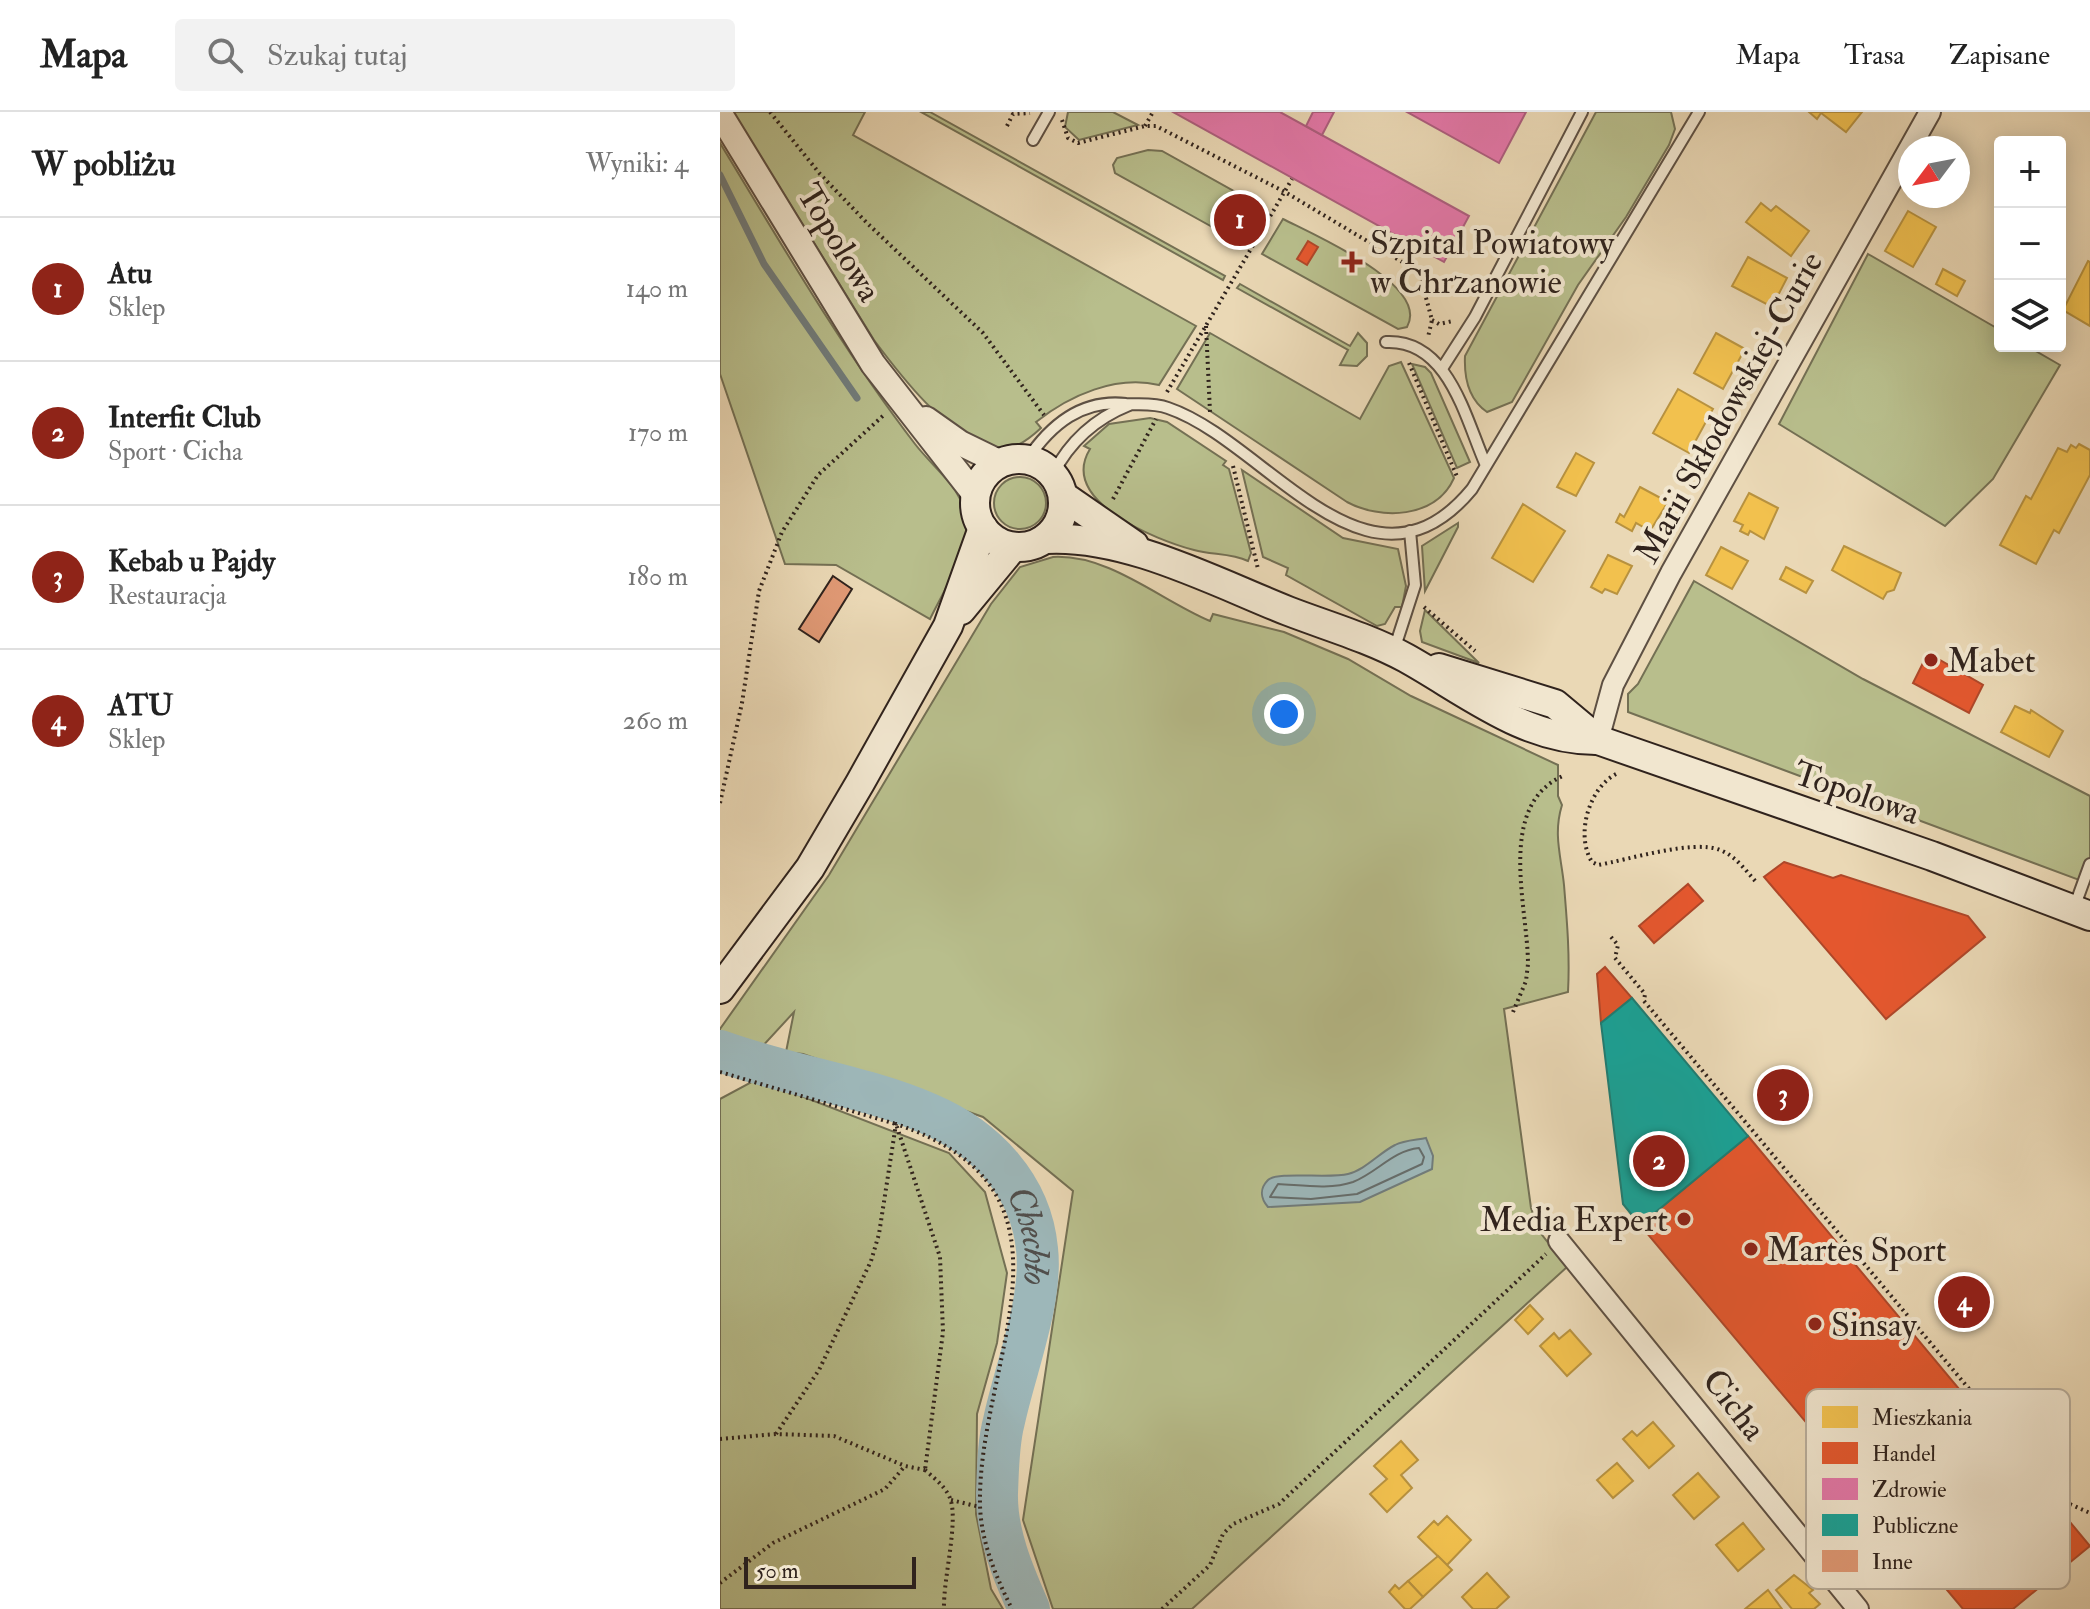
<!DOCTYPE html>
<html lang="pl">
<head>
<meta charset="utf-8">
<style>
  body { margin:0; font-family:"IM FELL Double Pica",serif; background:#f2f2f2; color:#222 }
  .controls { position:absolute; right:24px; top:24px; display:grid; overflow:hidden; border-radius:8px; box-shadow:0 4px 20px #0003 }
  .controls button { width:72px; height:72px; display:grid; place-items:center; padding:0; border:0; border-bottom:2px solid #e0e0e0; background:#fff; color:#222; font:40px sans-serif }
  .compass { position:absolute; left:1178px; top:24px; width:72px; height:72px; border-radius:50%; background:#fff; box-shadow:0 4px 20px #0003; rotate:238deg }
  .scale { position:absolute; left:24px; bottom:20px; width:172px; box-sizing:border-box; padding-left:8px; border:4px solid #30231d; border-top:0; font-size:22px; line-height:28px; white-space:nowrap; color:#30231d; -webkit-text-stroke:6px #f1e6cf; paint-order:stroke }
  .you { position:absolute; left:564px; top:602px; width:28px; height:28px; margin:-20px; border:6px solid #fff; border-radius:50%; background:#1a73e8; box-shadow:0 0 0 12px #1a73e833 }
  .badge { display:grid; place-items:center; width:52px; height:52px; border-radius:50%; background:#8f2418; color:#fff; font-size:26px; font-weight:700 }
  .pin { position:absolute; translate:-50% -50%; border:4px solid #fff; box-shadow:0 2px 8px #0006 }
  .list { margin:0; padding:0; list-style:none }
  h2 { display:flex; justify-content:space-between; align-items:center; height:104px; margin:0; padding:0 32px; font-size:34px }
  h2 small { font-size:26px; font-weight:400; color:#767676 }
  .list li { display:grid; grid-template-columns:52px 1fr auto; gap:24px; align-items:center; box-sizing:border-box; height:144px; padding:0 32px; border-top:2px solid #e0e0e0 }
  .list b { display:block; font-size:30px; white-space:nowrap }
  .list p { margin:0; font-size:26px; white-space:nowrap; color:#767676 }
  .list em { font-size:26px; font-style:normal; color:#767676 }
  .icon { flex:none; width:44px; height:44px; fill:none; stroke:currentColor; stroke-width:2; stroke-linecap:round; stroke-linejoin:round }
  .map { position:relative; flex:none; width:1370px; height:1497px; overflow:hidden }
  header { display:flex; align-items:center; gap:48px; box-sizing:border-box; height:112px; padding:0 40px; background:#fff; border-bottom:2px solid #e0e0e0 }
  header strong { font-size:38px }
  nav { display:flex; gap:44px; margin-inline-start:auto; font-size:28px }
  .search { width:560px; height:72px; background:#f2f2f2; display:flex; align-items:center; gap:20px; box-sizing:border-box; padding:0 28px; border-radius:8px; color:#767676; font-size:30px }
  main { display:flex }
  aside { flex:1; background:#fff }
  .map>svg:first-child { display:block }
  .green { fill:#b8be8c; stroke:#747054; stroke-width:2 }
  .water { fill:#9db7b9; stroke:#717c7b; stroke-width:2 }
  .homes { fill:#f2c14e; stroke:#b8923f; stroke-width:2 }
  .shops { fill:#e4572e; stroke:#ae4729; stroke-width:2 }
  .health { fill:#e377a8; stroke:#ad5e7e; stroke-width:2 }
  .public { fill:#17a398; stroke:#1e7d73; stroke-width:2 }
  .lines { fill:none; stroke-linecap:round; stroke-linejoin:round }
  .shore { stroke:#666d6b; stroke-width:2 }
  .stream { stroke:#717c7b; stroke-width:7 }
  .river { stroke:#9db7b9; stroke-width:42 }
  .building { fill:#e09975; stroke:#30231d; stroke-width:2 }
  .service-casing { stroke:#5e5043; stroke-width:14 }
  .minor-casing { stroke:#5e5043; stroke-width:24 }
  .tertiary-casing { stroke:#5e5043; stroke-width:28 }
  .secondary-casing { stroke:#30231d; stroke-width:32 }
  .path { stroke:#30231d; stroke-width:4; stroke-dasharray:2 4; stroke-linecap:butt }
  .service { stroke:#f1e6cf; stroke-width:10 }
  .minor { stroke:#f1e6cf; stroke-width:20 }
  .tertiary { stroke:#f1e6cf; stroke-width:24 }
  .secondary { stroke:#f1e6cf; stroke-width:28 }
  .poi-dot { fill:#8f2418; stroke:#f1e6cf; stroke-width:3 }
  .labels { text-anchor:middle; stroke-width:8; stroke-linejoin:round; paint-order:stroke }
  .street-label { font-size:34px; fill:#30231d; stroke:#f1e6cf }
  .poi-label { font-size:34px; fill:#30231d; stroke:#f1e6cf; text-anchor:start }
  .water-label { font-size:36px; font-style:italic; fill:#514f4c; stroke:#f1e6cf }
  .key { fill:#f1e6cf; stroke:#b7ac9a; stroke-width:2 }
  .key-label { font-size:22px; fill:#30231d }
</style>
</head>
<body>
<header>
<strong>Mapa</strong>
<div class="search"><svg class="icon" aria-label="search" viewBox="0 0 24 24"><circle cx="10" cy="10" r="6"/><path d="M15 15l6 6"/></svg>Szukaj tutaj</div>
<nav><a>Mapa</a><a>Trasa</a><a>Zapisane</a></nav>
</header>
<main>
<aside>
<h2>W pobliżu<small>Wyniki: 4</small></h2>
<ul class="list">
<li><span class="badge">1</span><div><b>Atu</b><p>Sklep</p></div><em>140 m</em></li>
<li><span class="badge">2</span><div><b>Interfit Club</b><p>Sport · Cicha</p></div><em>170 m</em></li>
<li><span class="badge">3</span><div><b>Kebab u Pajdy</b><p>Restauracja</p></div><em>180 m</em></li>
<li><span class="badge">4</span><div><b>ATU</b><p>Sklep</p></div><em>260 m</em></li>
</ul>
</aside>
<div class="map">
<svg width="1370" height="1497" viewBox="0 0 1370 1497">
  <rect width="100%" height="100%" fill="#ead8b5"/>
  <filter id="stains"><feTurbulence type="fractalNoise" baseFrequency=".0025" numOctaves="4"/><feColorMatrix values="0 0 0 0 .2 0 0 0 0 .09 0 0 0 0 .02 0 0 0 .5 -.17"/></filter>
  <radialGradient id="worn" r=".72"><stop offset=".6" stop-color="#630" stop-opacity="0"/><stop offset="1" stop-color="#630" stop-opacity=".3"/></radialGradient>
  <g class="green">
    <path d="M13 0H145L133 23 476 214 439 273C396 263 350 283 316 310L321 316C307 329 291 341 271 336 227 324 180 263 154 228Z"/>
    <path d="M201 0H210L505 164 503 168Z"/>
    <path d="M348 0H393L418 13 359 28 345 15Z"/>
    <path d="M876 0H951L955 17 949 33 906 105 858 173 792 290 767 300C748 287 744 266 745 244Z"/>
    <path d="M0 31C62 133 122 237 195 332 215 358 244 376 247 411 250 436 221 484 210 507L116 453 65 452 0 262Z"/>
    <path d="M428 38 442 39 544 96 523 132 395 61 393 53 397 46Z"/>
    <path d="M563 107C592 122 711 173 687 215L678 217 542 142Z"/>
    <path d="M1148 142 1280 218V234H1307L1340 253 1273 367 1225 414 1059 312Z"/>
    <path d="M520 172 630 234 638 221 647 231V244L637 254 620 253 628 238 517 176Z"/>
    <path d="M490 221 640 307 669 254 681 250 734 366C716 407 660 408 627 390L457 277Z"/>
    <path d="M692 252 705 255 711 261 750 350 737 356Z"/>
    <path d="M430 306 447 310 506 349 503 353 509 357 531 441 528 449C511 441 492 443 474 438 436 428 338 389 370 337L364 334 389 312Z"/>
    <path d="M522 358 623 426 678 437 686 474 682 495H675L665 512 657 514 566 463 568 456 543 445Z"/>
    <circle cx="300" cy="391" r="26"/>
    <path d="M738 411V415L705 479 702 434Z"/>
    <path d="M333 445C389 442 440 488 490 509L493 502 564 520 628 547 691 584 838 653V684L842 693C833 722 841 744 844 773 847 809 850 844 848 880L784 897 811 1096 819 1119 847 1155 472 1497H333L303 1408 353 1079 263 1005 83 942 66 940 74 900 39 938 0 924V917L109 763 271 492 300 455Z"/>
    <path d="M974 469 1143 567 1370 684V772L908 600V582L918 572Z"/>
    <path d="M705 498 759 551 702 530 700 519Z"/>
    <path d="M37 967 229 1041 265 1080 287 1161 277 1231 257 1302 256 1402 271 1477 283 1497H0V987Z"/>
  </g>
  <path class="water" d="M706 1026 713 1044 712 1057 640 1090 548 1095C541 1087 539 1077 548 1068 556 1059 610 1067 628 1062 645 1058 659 1041 675 1033 684 1028 696 1028 706 1026Z"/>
  <g class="homes">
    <path d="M1089 0H1142L1126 20 1101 1 1097 7Z"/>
    <path d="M1041 91 1051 99 1056 94 1089 119 1071 144 1026 110Z"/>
    <path d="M1188 99 1216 115 1193 155 1165 139Z"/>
    <path d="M1028 145 1067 166 1052 195 1012 174Z"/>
    <path d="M1368 149 1370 150V214L1343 198Z"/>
    <path d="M1223 157 1245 169 1237 184 1216 172Z"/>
    <path d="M996 221 1025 237 1003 277 974 261Z"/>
    <path d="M958 277 993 297 969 341 933 321Z"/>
    <path d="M1359 332 1370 338V363L1339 421 1334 418 1316 452 1280 433 1306 384 1311 387 1338 336 1347 340 1351 333 1356 336Z"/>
    <path d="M856 341 874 351 856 384 837 375Z"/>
    <path d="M920 375 948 390 930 419 916 411 912 419 896 410 900 402 904 405Z"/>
    <path d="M1029 381 1058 396 1044 427 1030 419 1028 423 1020 419 1023 413 1014 409Z"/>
    <path d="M803 392 845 419 813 470 772 446Z"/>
    <path d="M1124 434 1181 461 1174 478 1167 480 1163 487 1112 458Z"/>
    <path d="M1001 435 1028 449 1012 477 986 463Z"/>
    <path d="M888 443 912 454 897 482 885 477 882 481 871 475Z"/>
    <path d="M1066 455 1093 469 1086 481 1060 467Z"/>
    <path d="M1295 594 1310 601 1311 598 1343 619 1329 645 1281 620Z"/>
    <path d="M810 1193 823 1207 808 1222 795 1208Z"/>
    <path d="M850 1218 871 1242 847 1264 820 1234 834 1221 839 1227Z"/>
    <path d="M933 1310 954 1334 929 1356 903 1327 912 1319 917 1324Z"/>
    <path d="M681 1329 698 1348 681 1363 692 1376 667 1400 650 1382 667 1367 654 1354Z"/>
    <path d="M897 1351 913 1369 893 1386 877 1368Z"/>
    <path d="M978 1361 999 1385 974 1407 953 1383Z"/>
    <path d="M727 1404 751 1428 727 1453 698 1425 714 1409 718 1413Z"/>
    <path d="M1023 1411 1044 1437 1018 1459 996 1433Z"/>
    <path d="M718 1444 732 1458 703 1485 688 1469Z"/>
    <path d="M767 1461 789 1485 776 1497H753L742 1485Z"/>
    <path d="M1074 1463 1093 1478 1089 1481 1100 1492 1094 1497H1072L1056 1478Z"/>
    <path d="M688 1469 703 1485 690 1497H685L669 1480 675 1473 679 1477Z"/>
    <path d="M1048 1478 1062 1497H1025Z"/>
  </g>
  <g class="shops">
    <path d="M588 129 598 135 587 153 577 147Z"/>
    <path d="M1208 541 1263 573 1249 601 1193 571Z"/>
    <path d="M1064 750 1113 766 1121 763 1248 804 1265 825 1166 907 1044 765Z"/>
    <path d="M968 772 983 789 934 831 919 814Z"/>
    <path d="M885 855 912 886 881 911 877 862Z"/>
    <path d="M1028 1024 1370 1434 1293 1497H1243L920 1113Z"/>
    <path d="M1248 1180 1255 1188 1239 1201 1233 1193Z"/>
  </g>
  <g class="health">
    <path d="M453 0H560L749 104 724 150Z"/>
    <path d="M593 0H614L602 23 586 14Z"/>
    <path d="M687 0H806L779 51Z"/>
  </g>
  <path class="public" d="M912 886 1028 1024 920 1113 903 1092 881 911Z"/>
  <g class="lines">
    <path class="shore" d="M699 1036 704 1045 702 1052 637 1082 591 1087 550 1085 558 1072C581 1073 610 1078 633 1070 658 1060 672 1039 699 1036Z"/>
    <g class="stream">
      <path d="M0 63 44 152 137 286"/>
      <path d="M10 958 24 947 28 937"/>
    </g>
    <path class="river" id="s1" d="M0 939C68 964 142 973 209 1002 265 1026 311 1073 317 1137 323 1189 295 1257 284 1309 278 1331 278 1358 277 1381 276 1421 293 1461 309 1497"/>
  </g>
  <path class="building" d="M113 464 132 477 99 530 79 517Z"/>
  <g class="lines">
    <defs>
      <g id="service">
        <path d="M313 28 329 0"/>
        <path d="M666 230C728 227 745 305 765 351"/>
        <path d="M723 255 755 205 862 0"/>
        <path d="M307 348C331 312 362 287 406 292 421 293 434 291 448 296 546 329 649 502 752 377L979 0"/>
        <path d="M333 362C350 329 374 307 409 293"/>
        <path d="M674 538 695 473 690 419"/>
        <path d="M1354 796 1370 752"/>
      </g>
      <g id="minor">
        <path d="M878 628 893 573 951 461 1210 0"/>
        <path d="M839 1129 1138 1497"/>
      </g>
      <g id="tertiary">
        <path d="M0 2 153 252 256 384"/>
        <path d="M206 307 240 331 281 351"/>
      </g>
      <g id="secondary">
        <circle cx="299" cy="391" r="44"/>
        <path d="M343 384 414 433"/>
        <path d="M325 427C405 422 495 470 568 499 607 514 649 526 686 546 747 580 805 629 878 628L1212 744 1370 804"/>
        <path d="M241 498 293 435"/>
        <path d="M719 556 835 592 878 628"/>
        <path d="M0 877 90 756 140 671 228 514 263 416"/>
      </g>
    </defs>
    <use href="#service" class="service-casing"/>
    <use href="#minor" class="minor-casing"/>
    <use href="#tertiary" class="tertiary-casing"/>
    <use href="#secondary" class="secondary-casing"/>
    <g class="path">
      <path d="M50 0 100 62 147 111 263 221 324 303"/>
      <path d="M342 8 348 26 358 31 425 14H436L565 80 699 160 712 208 708 225"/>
      <path d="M287 14 293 2 310 1"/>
      <path d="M425 14 433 0"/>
      <path d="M712 208 719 212 733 209"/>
      <path d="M486 214 490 300"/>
      <path d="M689 251 738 367"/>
      <path d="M447 280 572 67"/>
      <path d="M513 354 538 457"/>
      <path d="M393 387 436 307"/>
      <path d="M704 495 755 539"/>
      <path d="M896 662C869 676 855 723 872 750L878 753C907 748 974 727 1000 738 1016 744 1026 759 1037 771"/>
      <path d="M0 691 22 591 39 479 62 420 98 363 165 302"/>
      <path d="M891 825 898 833 895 846 925 882 924 889 1343 1389 1370 1401"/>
      <path d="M793 900 806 869 808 852C808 795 775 692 845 663"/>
      <path d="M0 960 176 1012 220 1145 223 1220 205 1358"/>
      <path d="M56 1322 99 1258 151 1149 159 1122 176 1012C378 1079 257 1248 260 1393 261 1430 276 1465 292 1497"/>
      <path d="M0 1327 56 1322 114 1324 185 1354"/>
      <path d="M205 1358C214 1366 225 1374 230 1386 239 1409 223 1467 224 1497"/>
      <path d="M231 1388 260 1395"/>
      <path d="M0 1471 53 1431 165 1377 185 1354 205 1358"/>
      <path d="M442 1497 490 1453 503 1422 513 1412 559 1392 826 1142"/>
    </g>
    <use href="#service" class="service"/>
    <use href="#minor" class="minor"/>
    <use href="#tertiary" class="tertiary"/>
    <use href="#secondary" class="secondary"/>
  </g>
  <g class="poi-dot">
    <path d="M628 138h8v8h8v8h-8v8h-8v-8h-8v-8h8z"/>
    <circle cx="1211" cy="548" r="8"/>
    <circle cx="964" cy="1107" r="8"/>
    <circle cx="1031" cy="1137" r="8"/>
    <circle cx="1095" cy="1212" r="8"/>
  </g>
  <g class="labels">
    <g class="street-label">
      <text transform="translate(120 130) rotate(59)" y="12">Topolowa</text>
      <text transform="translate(1008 295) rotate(-61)" y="12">Marii Skłodowskiej-Curie</text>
      <text transform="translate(1137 680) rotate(19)" y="12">Topolowa</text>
      <text transform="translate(1015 1292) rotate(52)" y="12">Cicha</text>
    </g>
    <g class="poi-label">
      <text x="650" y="142">Szpital Powiatowy<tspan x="650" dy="39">w Chrzanowie</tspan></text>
      <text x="1227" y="560">Mabet</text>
      <text x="948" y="1119" text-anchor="end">Media Expert</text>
      <text x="1047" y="1149">Martes Sport</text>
      <text x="1111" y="1224">Sinsay</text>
    </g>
    <g class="water-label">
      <text dy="13" stroke="none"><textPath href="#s1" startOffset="386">Chechło</textPath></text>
    </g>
  </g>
  <rect x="1086" y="1277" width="264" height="200" rx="12" class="key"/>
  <rect x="1102" y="1294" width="36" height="22" fill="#f2c14e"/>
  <rect x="1102" y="1330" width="36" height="22" fill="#e4572e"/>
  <rect x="1102" y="1366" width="36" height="22" fill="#e377a8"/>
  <rect x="1102" y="1402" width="36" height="22" fill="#17a398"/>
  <rect x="1102" y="1438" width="36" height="22" fill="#e09975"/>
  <g class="key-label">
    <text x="1152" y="1313">Mieszkania</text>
    <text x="1152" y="1349">Handel</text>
    <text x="1152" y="1385">Zdrowie</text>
    <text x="1152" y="1421">Publiczne</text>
    <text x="1152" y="1457">Inne</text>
  </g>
  <rect width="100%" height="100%" filter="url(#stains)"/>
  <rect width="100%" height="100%" fill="url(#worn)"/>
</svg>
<div class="controls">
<button>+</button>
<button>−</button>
<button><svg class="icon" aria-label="layers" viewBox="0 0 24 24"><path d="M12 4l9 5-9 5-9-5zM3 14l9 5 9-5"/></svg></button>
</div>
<svg class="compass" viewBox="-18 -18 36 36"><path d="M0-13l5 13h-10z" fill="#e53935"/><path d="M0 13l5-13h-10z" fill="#767676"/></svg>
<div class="scale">50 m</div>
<div class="you"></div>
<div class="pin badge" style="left:520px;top:108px">1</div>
<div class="pin badge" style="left:939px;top:1049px">2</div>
<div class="pin badge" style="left:1063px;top:983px">3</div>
<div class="pin badge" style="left:1244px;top:1190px">4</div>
</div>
</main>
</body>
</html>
